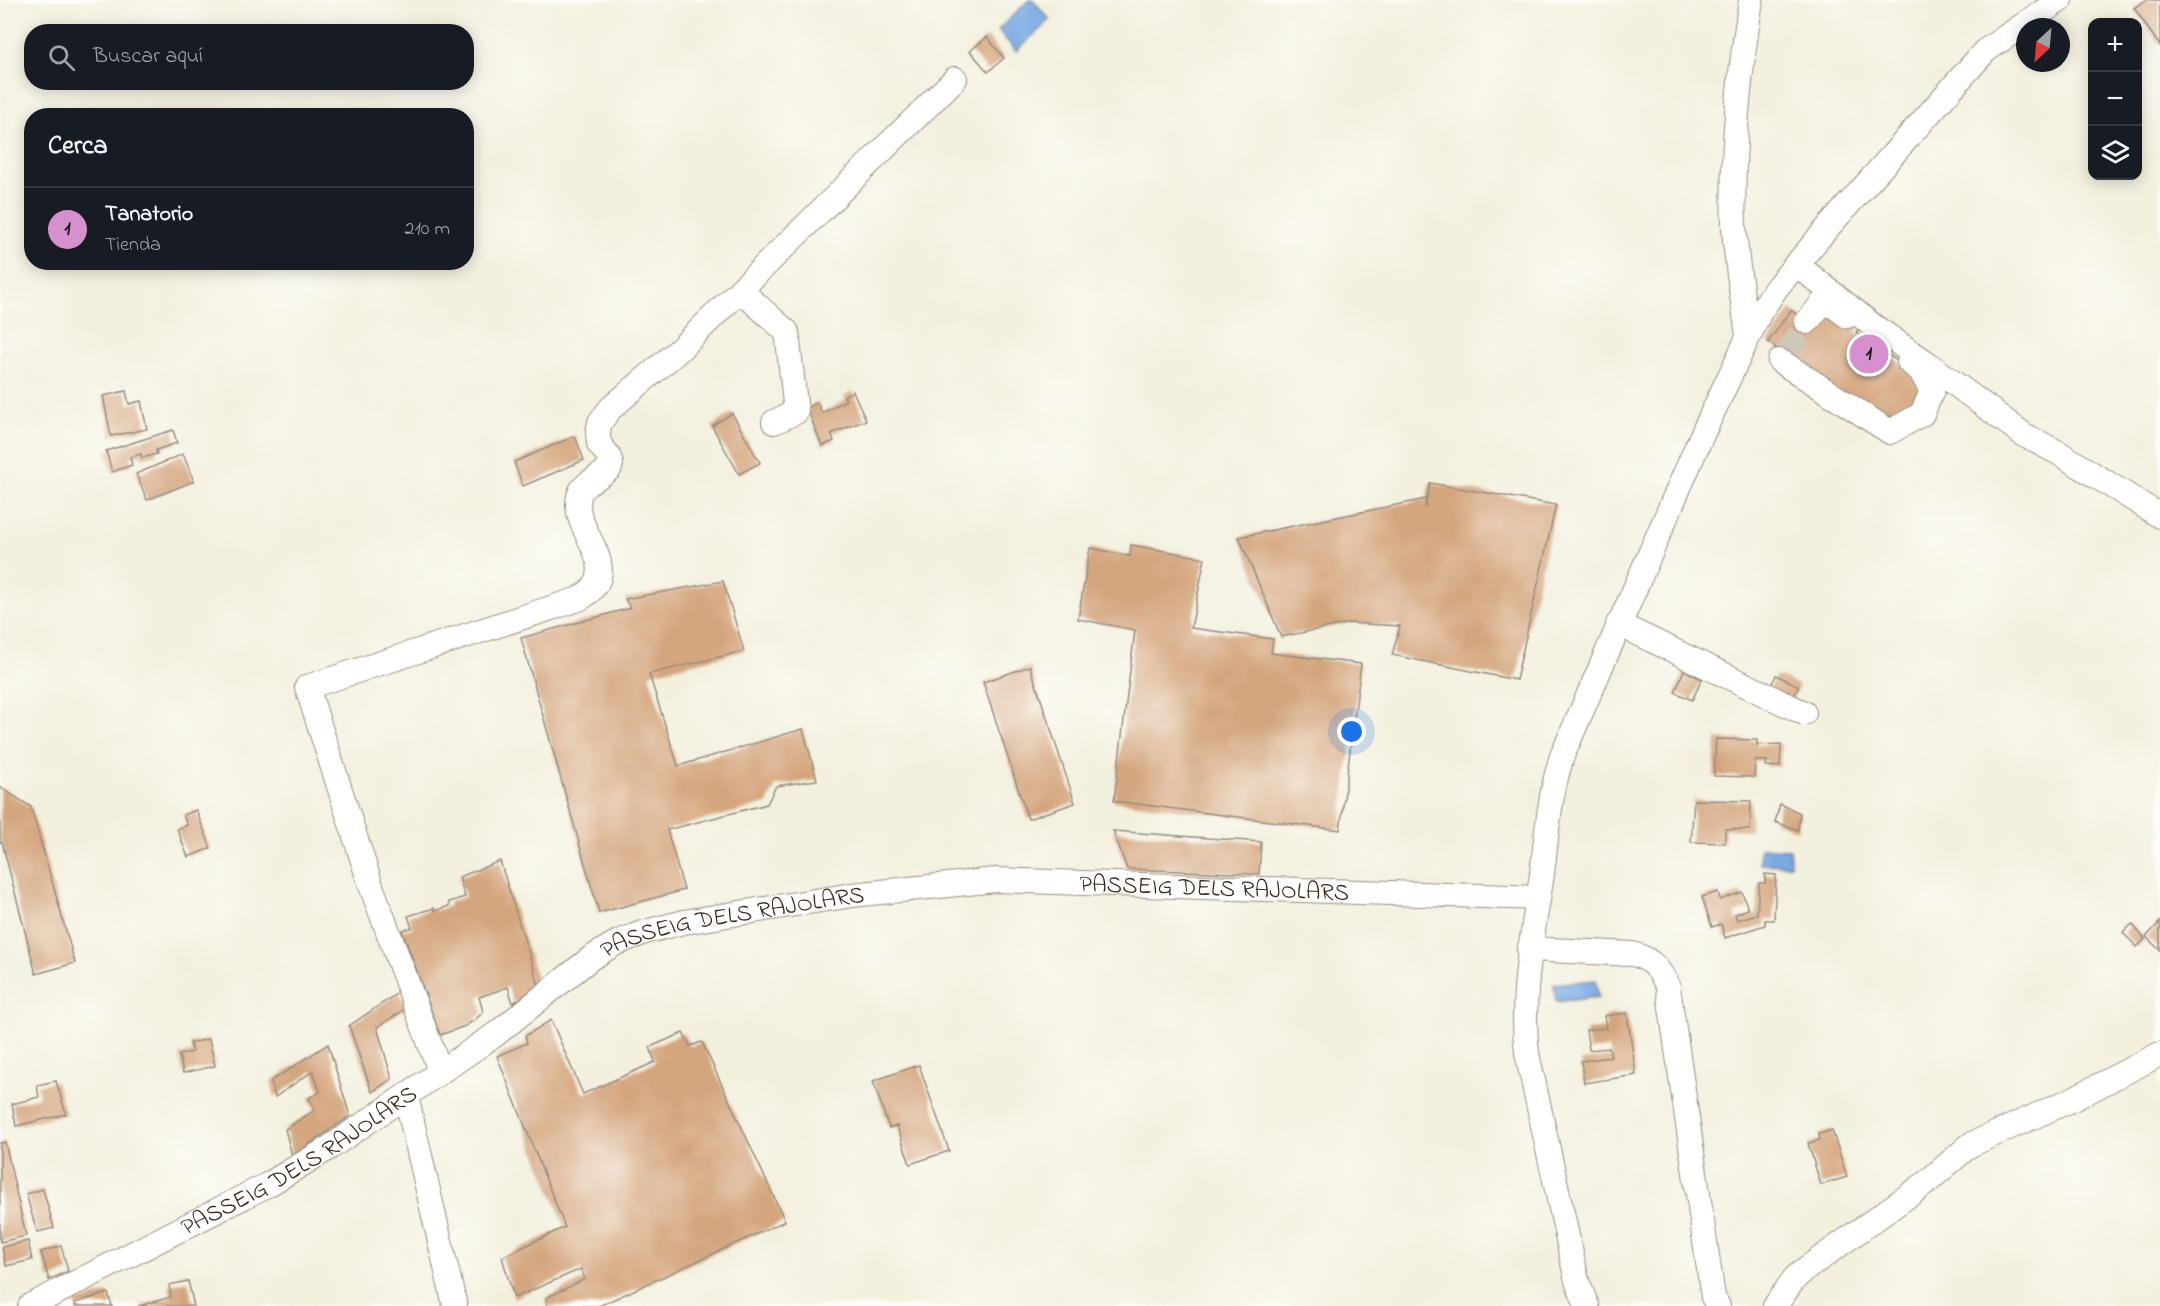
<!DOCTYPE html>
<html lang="es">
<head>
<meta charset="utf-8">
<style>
  body { margin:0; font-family:"Indie Flower",sans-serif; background:#242831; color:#f1f3f6 }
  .controls { position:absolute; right:18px; top:18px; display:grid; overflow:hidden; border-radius:12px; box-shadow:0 3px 15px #0003 }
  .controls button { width:54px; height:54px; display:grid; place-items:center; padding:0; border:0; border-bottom:2px solid #363941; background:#171b24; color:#f1f3f6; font:30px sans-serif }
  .compass { position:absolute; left:2016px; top:18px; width:54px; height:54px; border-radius:50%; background:#171b24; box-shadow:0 3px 15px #0003; rotate:206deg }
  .you { position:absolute; left:1352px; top:732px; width:21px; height:21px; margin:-15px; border:4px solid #fff; border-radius:50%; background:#1a73e8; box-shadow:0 0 0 9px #1a73e833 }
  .badge { display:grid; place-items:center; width:39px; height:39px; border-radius:50%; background:#d690ce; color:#111; font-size:20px; font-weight:700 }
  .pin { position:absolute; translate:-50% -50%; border:3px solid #fff; box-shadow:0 2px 6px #0006 }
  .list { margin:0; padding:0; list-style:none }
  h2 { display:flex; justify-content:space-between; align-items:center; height:78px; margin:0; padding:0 24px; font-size:26px }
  h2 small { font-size:20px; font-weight:400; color:#9ea1a6 }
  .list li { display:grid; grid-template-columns:39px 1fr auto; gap:18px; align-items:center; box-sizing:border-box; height:84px; padding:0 24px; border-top:2px solid #363941 }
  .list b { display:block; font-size:22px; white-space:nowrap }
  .list p { margin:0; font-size:20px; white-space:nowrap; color:#9ea1a6 }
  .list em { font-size:20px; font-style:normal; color:#9ea1a6 }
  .icon { flex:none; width:33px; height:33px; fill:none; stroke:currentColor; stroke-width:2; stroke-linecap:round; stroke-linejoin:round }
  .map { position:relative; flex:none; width:2160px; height:1306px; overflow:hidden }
  .search { position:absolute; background:#171b24; box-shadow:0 3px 15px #0003; left:24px; top:24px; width:450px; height:66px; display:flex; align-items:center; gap:15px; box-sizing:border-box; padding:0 21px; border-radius:24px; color:#9ea1a6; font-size:22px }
  .panel { position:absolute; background:#171b24; box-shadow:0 3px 15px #0003; left:24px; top:108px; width:450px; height:162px; border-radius:24px }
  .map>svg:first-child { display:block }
  .water { fill:#7aaae4; stroke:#5a6a81; stroke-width:1.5 }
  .building { fill:#d4a67e }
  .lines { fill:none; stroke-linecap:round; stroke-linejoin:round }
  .minor-tunnel { stroke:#cec8b8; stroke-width:24; stroke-dasharray:24 12; stroke-linecap:butt }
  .minor-casing { stroke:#978d7e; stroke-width:26 }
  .minor { stroke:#fff; stroke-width:24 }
  .labels { text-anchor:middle; stroke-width:5; stroke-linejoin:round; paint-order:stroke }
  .street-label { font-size:24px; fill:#3b2a1e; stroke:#fdfcf7 }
</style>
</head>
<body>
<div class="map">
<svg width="2160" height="1306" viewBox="0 0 2160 1306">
  <rect width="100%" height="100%" fill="#fdfcf7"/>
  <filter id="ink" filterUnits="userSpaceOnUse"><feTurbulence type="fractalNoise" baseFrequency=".0167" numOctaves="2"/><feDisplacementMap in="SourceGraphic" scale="12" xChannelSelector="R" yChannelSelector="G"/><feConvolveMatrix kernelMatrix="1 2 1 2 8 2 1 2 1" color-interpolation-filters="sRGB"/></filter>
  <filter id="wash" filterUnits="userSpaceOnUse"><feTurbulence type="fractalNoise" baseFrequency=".008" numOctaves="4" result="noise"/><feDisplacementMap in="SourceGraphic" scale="24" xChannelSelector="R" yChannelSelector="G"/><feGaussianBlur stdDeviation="1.35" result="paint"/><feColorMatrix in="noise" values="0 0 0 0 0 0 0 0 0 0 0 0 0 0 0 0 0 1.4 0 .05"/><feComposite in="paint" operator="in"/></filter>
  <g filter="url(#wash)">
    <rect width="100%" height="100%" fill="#f3f0de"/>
    <g class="water">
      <path d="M1029 0H1033L1050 20 1016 51 998 30Z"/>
      <path d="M1760 848 1790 849V865L1760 864Z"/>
      <path d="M1596 980 1598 997 1556 1002 1554 984Z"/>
    </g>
    <g id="blocks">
      <g class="building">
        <path d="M2146 0H2160V46L2134 8Z"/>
        <path d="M987 37 1004 58 988 72 970 51Z"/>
        <path d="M1831 307 1859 326 1856 333 1918 375 1921 392 1909 412 1893 417 1869 413 1768 342 1791 310 1816 329Z"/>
        <path d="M126 391 129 404 141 401 147 429 111 436 103 396Z"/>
        <path d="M853 391 866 420 831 434 834 441 822 446 807 408 817 402 822 413 846 400 844 396Z"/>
        <path d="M732 413 760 463 739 474 712 426Z"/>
        <path d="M173 430 177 443 156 450 157 454 142 458 141 454 130 457 132 465 112 472 106 451Z"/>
        <path d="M575 436 584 460 523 486 514 462Z"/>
        <path d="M183 454 194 481 147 500 136 474Z"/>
        <path d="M1430 483 1556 505 1516 680 1392 655 1400 626 1350 623 1281 637 1239 537 1426 499 1425 508Z"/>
        <path d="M1131 545 1205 558 1191 628 1273 639 1271 653 1361 664 1340 830 1114 801 1135 630 1078 619 1090 548 1130 556Z"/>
        <path d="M723 581 744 651 649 674 678 766 803 729 817 780 776 786 767 804 667 830 684 890 599 913 521 638 630 608 625 599Z"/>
        <path d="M1030 666 1075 803 1028 819 983 682Z"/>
        <path d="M1684 670 1702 679 1692 700 1675 692Z"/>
        <path d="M1776 675 1799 686 1790 704 1767 694Z"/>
        <path d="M1716 739 1757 740V745L1781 744 1780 767 1766 766 1767 761H1755L1754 777 1714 776Z"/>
        <path d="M0 787 31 807 75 963 36 974 2 842H0Z"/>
        <path d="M1694 800 1751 801 1750 830 1725 829V843L1691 842Z"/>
        <path d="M1780 804 1800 813 1798 830 1775 822Z"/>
        <path d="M196 810 211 848 188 857 177 829 187 825 183 815Z"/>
        <path d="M1113 831 1261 842 1259 874 1127 869Z"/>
        <path d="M500 861 539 986 513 1003 508 987 479 997 483 1012 475 1020 465 1026 440 1035 402 930 412 928 408 916 434 908 435 911 449 906V902L465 897 459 877Z"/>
        <path d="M1765 874 1776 875 1774 920H1765V925L1725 938 1721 924 1712 927 1702 897 1718 892 1720 900 1742 892 1748 909 1735 914 1737 920 1757 914 1759 883H1765Z"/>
        <path d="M2160 922V950L2146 937Z"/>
        <path d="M2132 924 2145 939 2137 947 2123 933Z"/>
        <path d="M399 992 407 1008 377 1027 392 1079 372 1092 349 1026Z"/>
        <path d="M1627 1013 1636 1075 1584 1083 1581 1061 1611 1057 1609 1048 1589 1050 1586 1030 1606 1028 1604 1016Z"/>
        <path d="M551 1020 583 1094 655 1062 650 1047 683 1033 690 1046 702 1042 785 1221 599 1306H547L546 1298 585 1279 581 1269 514 1298 502 1257 565 1227 497 1056 527 1043 525 1036Z"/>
        <path d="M209 1039 215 1066 183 1073 179 1055 192 1052 190 1043Z"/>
        <path d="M328 1044 350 1116 292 1156 285 1129 315 1110 309 1098 320 1092 313 1071 275 1097 271 1081Z"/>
        <path d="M919 1065 949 1151 910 1164 897 1126 889 1128 873 1081Z"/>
        <path d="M56 1081 66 1114 16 1126 12 1104 39 1097 37 1085Z"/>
        <path d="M1832 1130 1847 1177 1821 1185 1808 1143 1820 1140 1819 1134Z"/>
        <path d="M5 1142 26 1236 0 1242V1143Z"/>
        <path d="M43 1189 54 1228 37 1232 26 1194Z"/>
        <path d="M28 1241 32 1260 6 1266 2 1247Z"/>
        <path d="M61 1246 68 1271 49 1280 41 1252Z"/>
        <path d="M188 1281 194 1306H138L171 1297 169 1285Z"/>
        <path d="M108 1293 112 1306H75V1303Z"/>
      </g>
    </g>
  </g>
  <g filter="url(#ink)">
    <use href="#blocks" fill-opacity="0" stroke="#978d7e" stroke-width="1.5"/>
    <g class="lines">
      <path class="minor-tunnel" d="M1786 354 1807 322"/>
      <defs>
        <g id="minor">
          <path d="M1796 264 1872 325 1927 363 2024 435 2059 453 2160 516"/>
          <path d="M740 290 787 332 796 412 774 422"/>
          <path d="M1807 322 1823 302 1827 301 1847 316"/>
          <path d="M1748 335C1743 300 1736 263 1734 227 1731 151 1739 75 1751 0"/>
          <path d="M1780 361 1890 432 1922 414 1932 391 1920 370 1909 362"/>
          <path d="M1618 624 1804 713"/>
          <path d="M1529 949 1633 954C1652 959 1660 970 1668 987L1713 1297 1718 1306"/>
          <path d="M440 1071 371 886 307 687 579 599C633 568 563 528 581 491 586 482 602 476 610 468L611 463 608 455 599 444 598 432 600 422 611 408 678 351 955 79"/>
          <path d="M406 1096 455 1306"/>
          <path id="s1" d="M30 1306 269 1184 329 1148 496 1034 591 958 616 943 645 932 684 922 852 895 996 880 1538 898"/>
          <path d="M1587 1306 1577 1281 1527 1053C1520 992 1533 934 1542 874 1547 833 1549 797 1562 756L1701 437 1760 312 1777 287 1830 225 1985 51 2060 0"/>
          <path d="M1775 1306 1795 1278 1807 1268 1926 1183 1970 1145 2071 1100 2160 1054"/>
        </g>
      </defs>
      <use href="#minor" class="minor-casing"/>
      <use href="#minor" class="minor"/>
    </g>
  </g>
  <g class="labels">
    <g class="street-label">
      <text dy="8" stroke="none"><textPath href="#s1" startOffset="1296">PASSEIG DELS RAJOLARS</textPath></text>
      <text dy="8" stroke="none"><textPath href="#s1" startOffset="810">PASSEIG DELS RAJOLARS</textPath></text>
      <text dy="8" stroke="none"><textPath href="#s1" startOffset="306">PASSEIG DELS RAJOLARS</textPath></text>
    </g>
  </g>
</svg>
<div class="controls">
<button>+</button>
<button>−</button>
<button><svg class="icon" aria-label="layers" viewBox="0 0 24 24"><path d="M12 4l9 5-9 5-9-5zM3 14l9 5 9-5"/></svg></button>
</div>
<svg class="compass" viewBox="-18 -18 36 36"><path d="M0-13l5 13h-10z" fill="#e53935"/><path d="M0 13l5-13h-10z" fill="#9ea1a6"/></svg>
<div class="you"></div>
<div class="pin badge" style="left:1869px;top:354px">1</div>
<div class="search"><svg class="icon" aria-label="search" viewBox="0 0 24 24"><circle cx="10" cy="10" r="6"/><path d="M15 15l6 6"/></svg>Buscar aquí</div>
<section class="panel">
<h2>Cerca<small></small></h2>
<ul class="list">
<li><span class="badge">1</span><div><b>Tanatorio</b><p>Tienda</p></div><em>210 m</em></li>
</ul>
</section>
</div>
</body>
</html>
